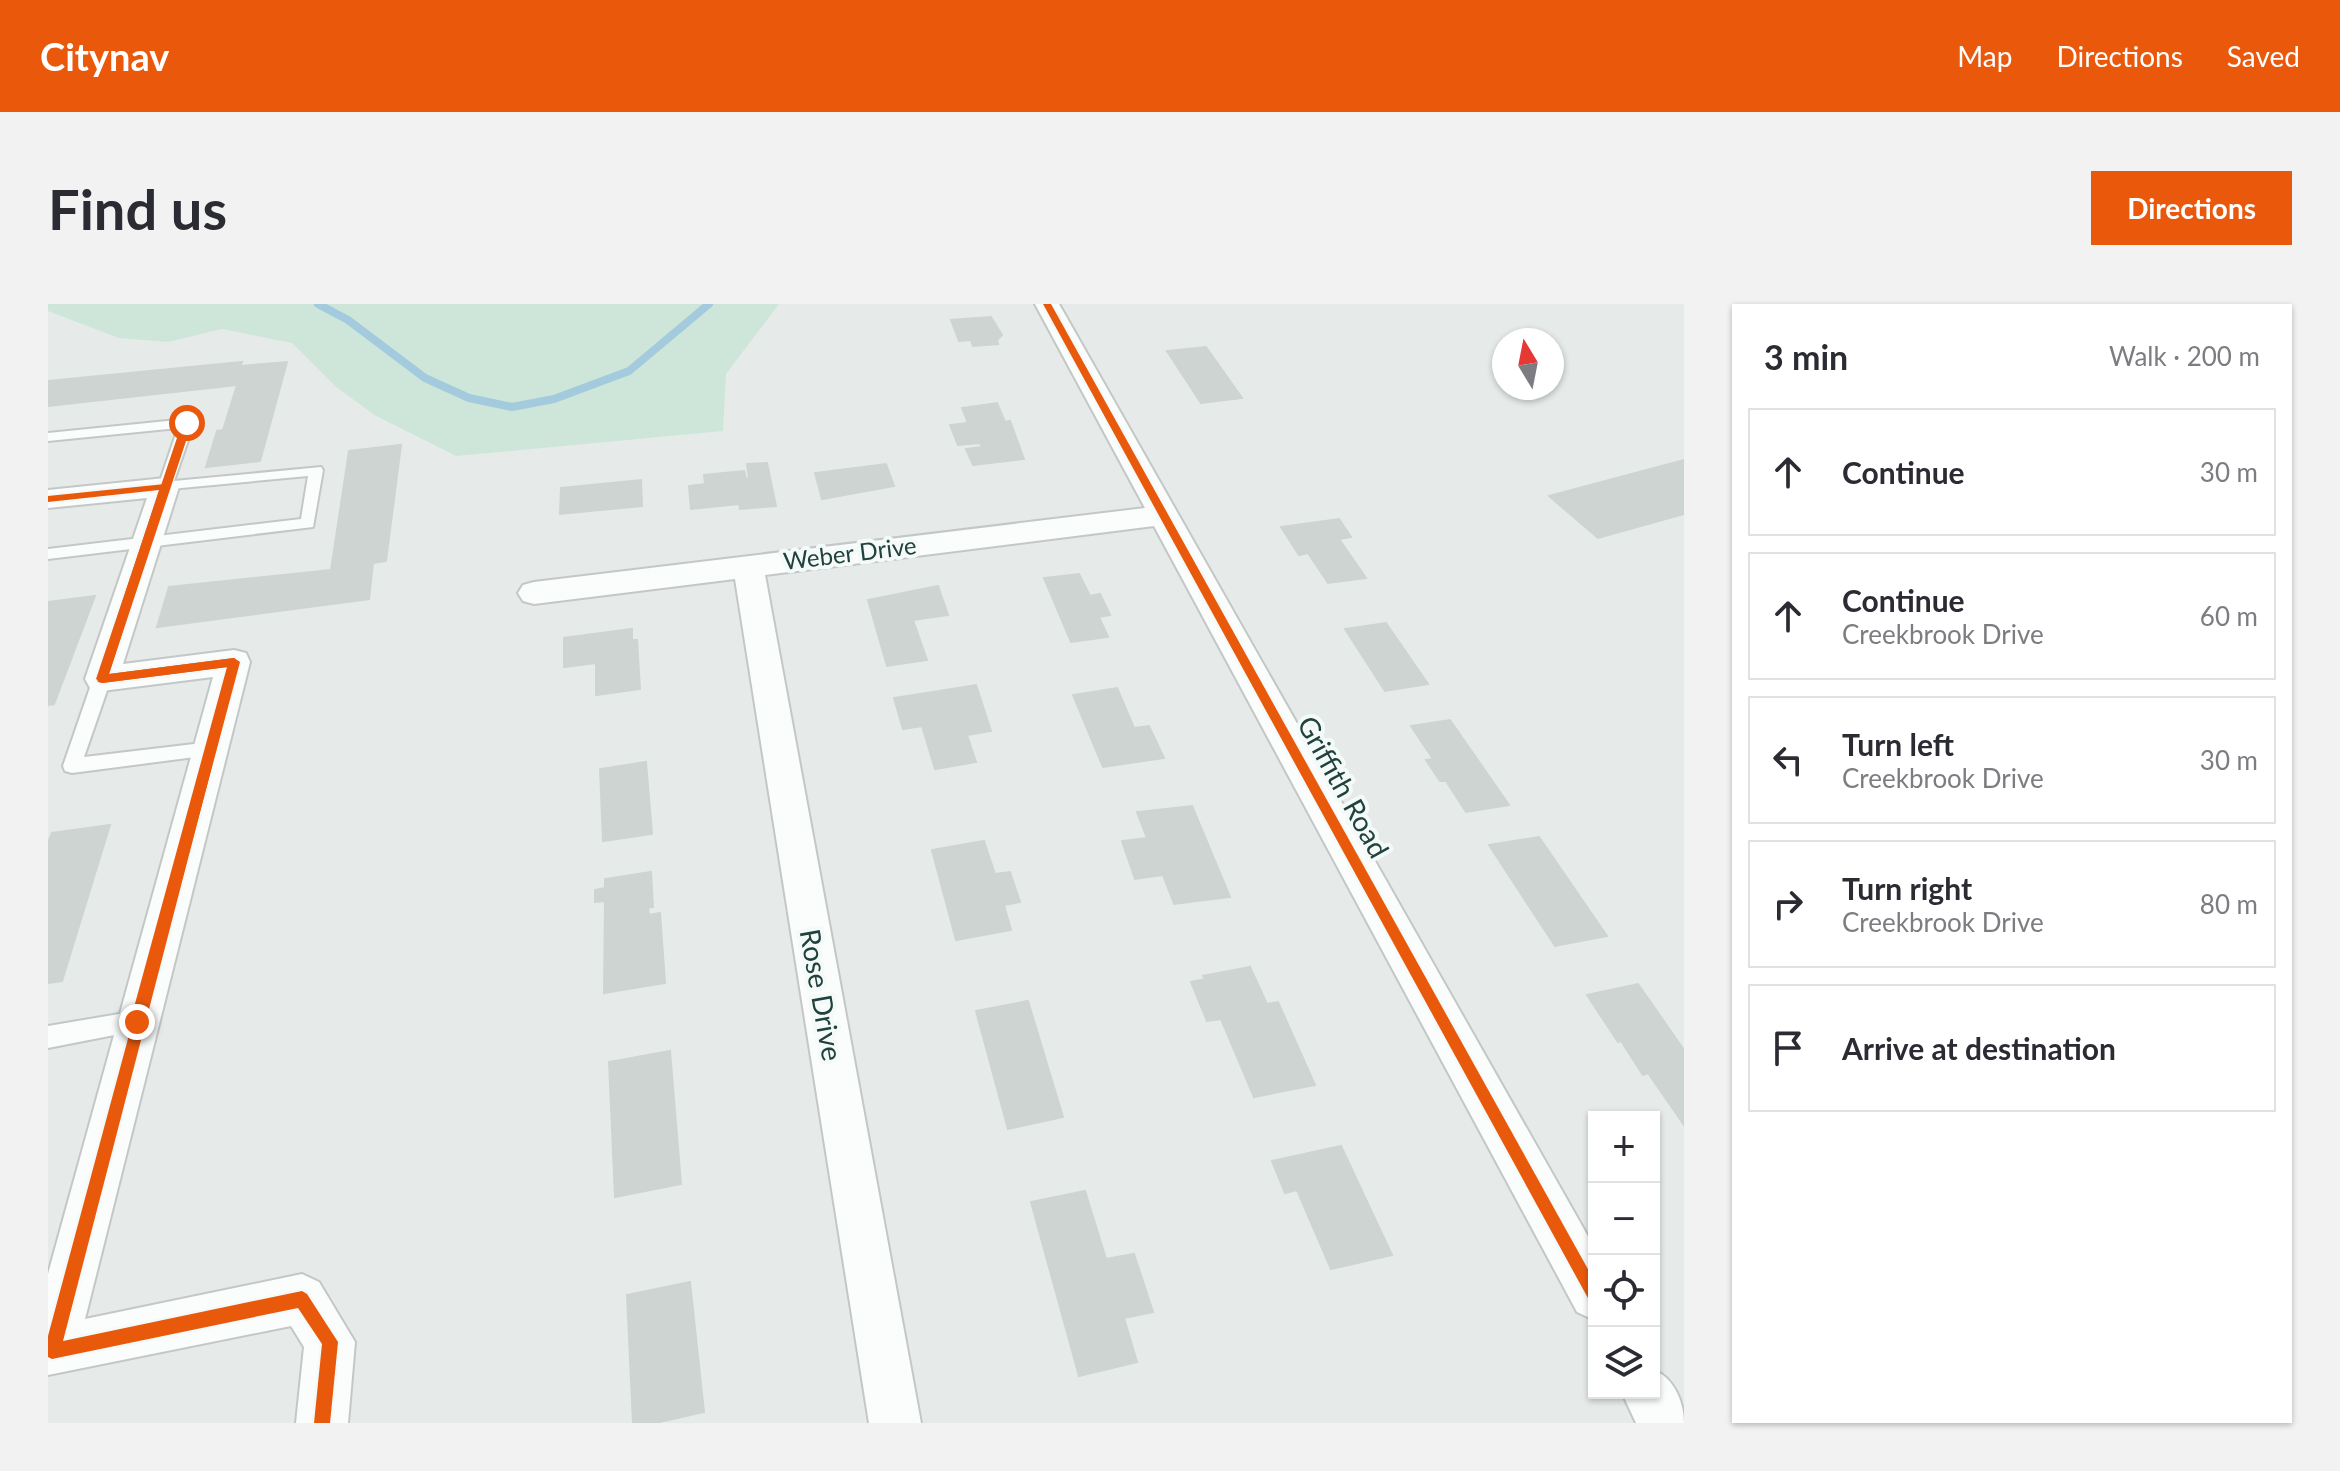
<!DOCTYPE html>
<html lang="en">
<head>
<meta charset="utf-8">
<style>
  body { margin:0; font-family:Lato,sans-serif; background:#f2f2f3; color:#2b2b33 }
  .controls { position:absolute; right:24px; bottom:24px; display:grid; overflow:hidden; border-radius:0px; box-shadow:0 2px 6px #0004 }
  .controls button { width:72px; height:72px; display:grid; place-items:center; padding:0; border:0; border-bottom:2px solid #e1e1e2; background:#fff; color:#2b2b33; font:40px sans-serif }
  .compass { position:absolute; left:1444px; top:24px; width:72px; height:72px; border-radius:50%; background:#fff; box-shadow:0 2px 6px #0004; rotate:350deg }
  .stop { position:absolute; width:24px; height:24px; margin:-18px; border:6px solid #ea580c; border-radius:50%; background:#fff }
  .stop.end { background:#ea580c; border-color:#fff; box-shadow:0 2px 8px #0008 }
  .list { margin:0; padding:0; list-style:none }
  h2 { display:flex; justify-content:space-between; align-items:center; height:104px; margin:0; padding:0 32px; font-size:34px }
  h2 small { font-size:26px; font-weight:400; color:#7c7c81 }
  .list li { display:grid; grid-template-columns:52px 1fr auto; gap:24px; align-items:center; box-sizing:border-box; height:128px; margin:0 16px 16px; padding:0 16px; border:2px solid #e1e1e2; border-radius:0px }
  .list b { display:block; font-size:30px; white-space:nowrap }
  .list p { margin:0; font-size:26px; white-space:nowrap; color:#7c7c81 }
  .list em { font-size:26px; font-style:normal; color:#7c7c81 }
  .icon { flex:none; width:44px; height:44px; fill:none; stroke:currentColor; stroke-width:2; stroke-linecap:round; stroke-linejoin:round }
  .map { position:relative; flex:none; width:1636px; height:1119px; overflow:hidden; border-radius:0px }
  header { display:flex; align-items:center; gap:48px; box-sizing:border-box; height:112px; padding:0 40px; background:#ea580c; color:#fff }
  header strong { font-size:38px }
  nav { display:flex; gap:44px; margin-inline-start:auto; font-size:28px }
  .intro { display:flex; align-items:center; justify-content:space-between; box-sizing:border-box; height:192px; padding:0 48px }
  h1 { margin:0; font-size:56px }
  .button { padding:20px 36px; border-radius:0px; background:#ea580c; color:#fff; font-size:28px; font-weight:700 }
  main { display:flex; gap:48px; padding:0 48px }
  aside { flex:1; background:#fff; border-radius:0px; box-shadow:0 2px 6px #0004 }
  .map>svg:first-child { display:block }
  .green { fill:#cee6d9 }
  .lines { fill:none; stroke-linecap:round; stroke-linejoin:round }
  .stream { stroke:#a3cbdd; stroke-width:8 }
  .building { fill:#cdd4d2; stroke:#ced4d3; stroke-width:2 }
  .lane-casing { stroke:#c3c8c7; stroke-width:4 }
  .street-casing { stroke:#c3c8c7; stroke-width:4 }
  .lane { fill:#fbfcfc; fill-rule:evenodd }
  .street { fill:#fbfcfc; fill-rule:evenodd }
  .cycleway-casing { stroke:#f4faf8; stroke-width:5 }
  .cycleway { fill:#e8590c; fill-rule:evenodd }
  .route { fill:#ea580c }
  .labels { text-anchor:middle; stroke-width:8; stroke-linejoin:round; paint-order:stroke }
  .far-street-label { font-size:24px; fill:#21413d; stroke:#f4faf8 }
  .street-label { font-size:28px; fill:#21413d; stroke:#f4faf8 }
</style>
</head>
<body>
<header>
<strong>Citynav</strong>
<nav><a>Map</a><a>Directions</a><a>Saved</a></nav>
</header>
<div class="intro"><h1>Find us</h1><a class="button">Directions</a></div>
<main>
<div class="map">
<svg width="1636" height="1119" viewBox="0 0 1636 1119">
  <rect width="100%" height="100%" fill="#e6ebea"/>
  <path class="green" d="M0 0H731L678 70 675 127 408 152 328 112 288 83 244 39 174 25 120 38 71 34 0 7Z"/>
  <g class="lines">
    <path class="stream" d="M270 0 300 16 377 74 421 94 464 103 506 95 581 67 661 0"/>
  </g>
  <g class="building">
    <path d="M943 13 954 31 949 36 950 40 925 42 923 36 911 37 903 16Z"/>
    <path d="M1158 43 1194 94 1153 99 1119 47Z"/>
    <path d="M194 58 192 62 239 58 212 157 158 163 169 127 175 126 189 81 0 102V77Z"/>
    <path d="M949 99 957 118 962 117 976 155 925 161 918 145 934 143 932 139 910 141 902 121 920 119 914 104Z"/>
    <path d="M353 141 338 257 325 259 321 295 109 323 121 283 283 266 301 147Z"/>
    <path d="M1636 156V210L1550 234 1501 192Z"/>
    <path d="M719 159 728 202 692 205 691 200 643 205 641 182 657 180 656 171 696 167 698 175H701L699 160Z"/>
    <path d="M838 160 846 182 774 195 767 169Z"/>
    <path d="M593 176 594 202 512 210 513 184Z"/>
    <path d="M1291 215 1303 233 1291 235 1318 274 1280 279 1260 249 1251 251 1233 223Z"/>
    <path d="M1031 270 1042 292 1052 290 1062 311 1051 313 1060 333 1023 338 996 274Z"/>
    <path d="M890 282 900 311 865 316 879 356 839 362 820 296Z"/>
    <path d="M47 292 6 400 0 401V298Z"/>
    <path d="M1338 319 1380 380 1337 387 1297 325Z"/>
    <path d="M584 325V336H589L592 385 548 391V359L516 363V334Z"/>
    <path d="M928 381 943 427 919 431 928 458 887 465 874 422 855 425 846 394Z"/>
    <path d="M1069 384 1086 424 1101 422 1116 454 1055 463 1025 391Z"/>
    <path d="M1402 416 1461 501 1418 508 1398 477H1392L1378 456 1385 455 1363 422Z"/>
    <path d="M598 458 604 530 555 537 552 465Z"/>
    <path d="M1144 502 1182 593 1126 600 1115 571 1087 575 1074 537 1099 534 1089 508Z"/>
    <path d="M62 521 14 677 0 679V539L4 529Z"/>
    <path d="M1491 533 1559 632 1507 642 1441 541Z"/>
    <path d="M936 537 947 570 962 568 972 598 956 601 963 626 908 636 884 546Z"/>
    <path d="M603 568 605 603 600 604 601 611 612 609 617 679 556 689 557 597 547 598V586L557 584V575Z"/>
    <path d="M1202 663 1219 700 1230 698 1267 781 1206 793 1173 715 1159 717 1143 678 1157 675 1155 672Z"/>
    <path d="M1590 680 1636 746V821L1600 769 1595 771 1573 737 1570 738 1539 691Z"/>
    <path d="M980 697 1015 813 960 825 928 707Z"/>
    <path d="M622 747 633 880 567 893 561 758Z"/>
    <path d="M1293 842 1344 951 1283 965 1249 886 1237 889 1224 857Z"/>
    <path d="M1037 887 1058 955 1086 950 1105 1008 1076 1014 1089 1058 1031 1072 983 898Z"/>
    <path d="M642 978 656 1108 607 1119H585L579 991Z"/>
  </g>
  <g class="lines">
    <defs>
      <g id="lane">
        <path d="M139 115 146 119 126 177 273 163 275 166 265 223 0 255V245L253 215 260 172 112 186 110 183 130 124 0 137V129Z"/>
        <path d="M54 368 63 375 36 453 163 438 172 445 170 450 24 469 17 467 15 462 45 375Z"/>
        <path d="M89 707 97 711 100 718 97 725 0 744V722Z"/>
      </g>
      <g id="street">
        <path d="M987 0H1011L1546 943V1016L1529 1008 1106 222 717 271 873 1119H821L687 275 486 300 475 297 470 289 475 281 486 278 1097 204Z"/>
        <path d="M117 174 127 177 131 183 75 360 186 346 198 349 202 358 37 1015 254 970 271 978 307 1038 300 1119H248L256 1043 243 1022 0 1071V970L165 373 54 387 42 384 37 375 99 194 0 204V186Z"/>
        <path d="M1606 1066C1626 1074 1636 1098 1636 1119H1588L1574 1089H1606Z"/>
      </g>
    </defs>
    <use href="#lane" class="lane-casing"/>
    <use href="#street" class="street-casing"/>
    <use href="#lane" class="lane"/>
    <use href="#street" class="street"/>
    <defs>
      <g id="cycleway">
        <path d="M995 0H1003L1546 976V999L1541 996Z"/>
        <path d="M117 180 121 183 61 370 186 354 191 358 15 1037 254 987 259 990 290 1038 282 1119H266L274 1040 250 1004 4 1055 0 1053V1032L180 363 54 379 50 378 49 375 111 186 0 198V192Z"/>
      </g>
    </defs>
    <use href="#cycleway" class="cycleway-casing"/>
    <use href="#cycleway" class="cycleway"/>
  </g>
  <path class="route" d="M139 116 144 119 61 370 186 354 192 358 96 718 89 725 82 718 179 363 54 379 48 375 134 119Z"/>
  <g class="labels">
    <g class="far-street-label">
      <text transform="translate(802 250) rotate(-7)" y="8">Weber Drive</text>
    </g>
    <g class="street-label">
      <text transform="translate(1295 483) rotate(61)" y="10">Griffith Road</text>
      <text transform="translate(773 691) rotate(80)" y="10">Rose Drive</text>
    </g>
  </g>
</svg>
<div class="controls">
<button>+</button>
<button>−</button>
<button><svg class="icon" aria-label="locate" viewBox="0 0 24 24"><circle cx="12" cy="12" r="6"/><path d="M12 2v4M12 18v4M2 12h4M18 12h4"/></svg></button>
<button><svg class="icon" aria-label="layers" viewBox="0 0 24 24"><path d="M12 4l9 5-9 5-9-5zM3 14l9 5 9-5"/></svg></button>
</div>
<svg class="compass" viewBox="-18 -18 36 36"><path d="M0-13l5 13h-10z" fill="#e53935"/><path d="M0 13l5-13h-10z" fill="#7c7c81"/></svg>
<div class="stop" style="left:139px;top:119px"></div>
<div class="stop end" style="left:89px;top:718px"></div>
</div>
<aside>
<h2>3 min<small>Walk · 200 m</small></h2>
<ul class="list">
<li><svg class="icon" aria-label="ahead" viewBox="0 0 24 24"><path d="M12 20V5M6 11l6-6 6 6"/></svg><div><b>Continue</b></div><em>30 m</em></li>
<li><svg class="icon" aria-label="ahead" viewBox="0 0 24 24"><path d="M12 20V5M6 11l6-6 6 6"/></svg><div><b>Continue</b><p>Creekbrook Drive</p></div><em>60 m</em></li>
<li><svg class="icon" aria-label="left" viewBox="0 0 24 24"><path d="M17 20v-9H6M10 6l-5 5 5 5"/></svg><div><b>Turn left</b><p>Creekbrook Drive</p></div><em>30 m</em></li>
<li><svg class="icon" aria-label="right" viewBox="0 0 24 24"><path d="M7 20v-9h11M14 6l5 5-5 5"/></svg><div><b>Turn right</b><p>Creekbrook Drive</p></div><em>80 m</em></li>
<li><svg class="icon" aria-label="arrive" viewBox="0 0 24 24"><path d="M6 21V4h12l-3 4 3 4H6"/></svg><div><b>Arrive at destination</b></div></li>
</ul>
</aside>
</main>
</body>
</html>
